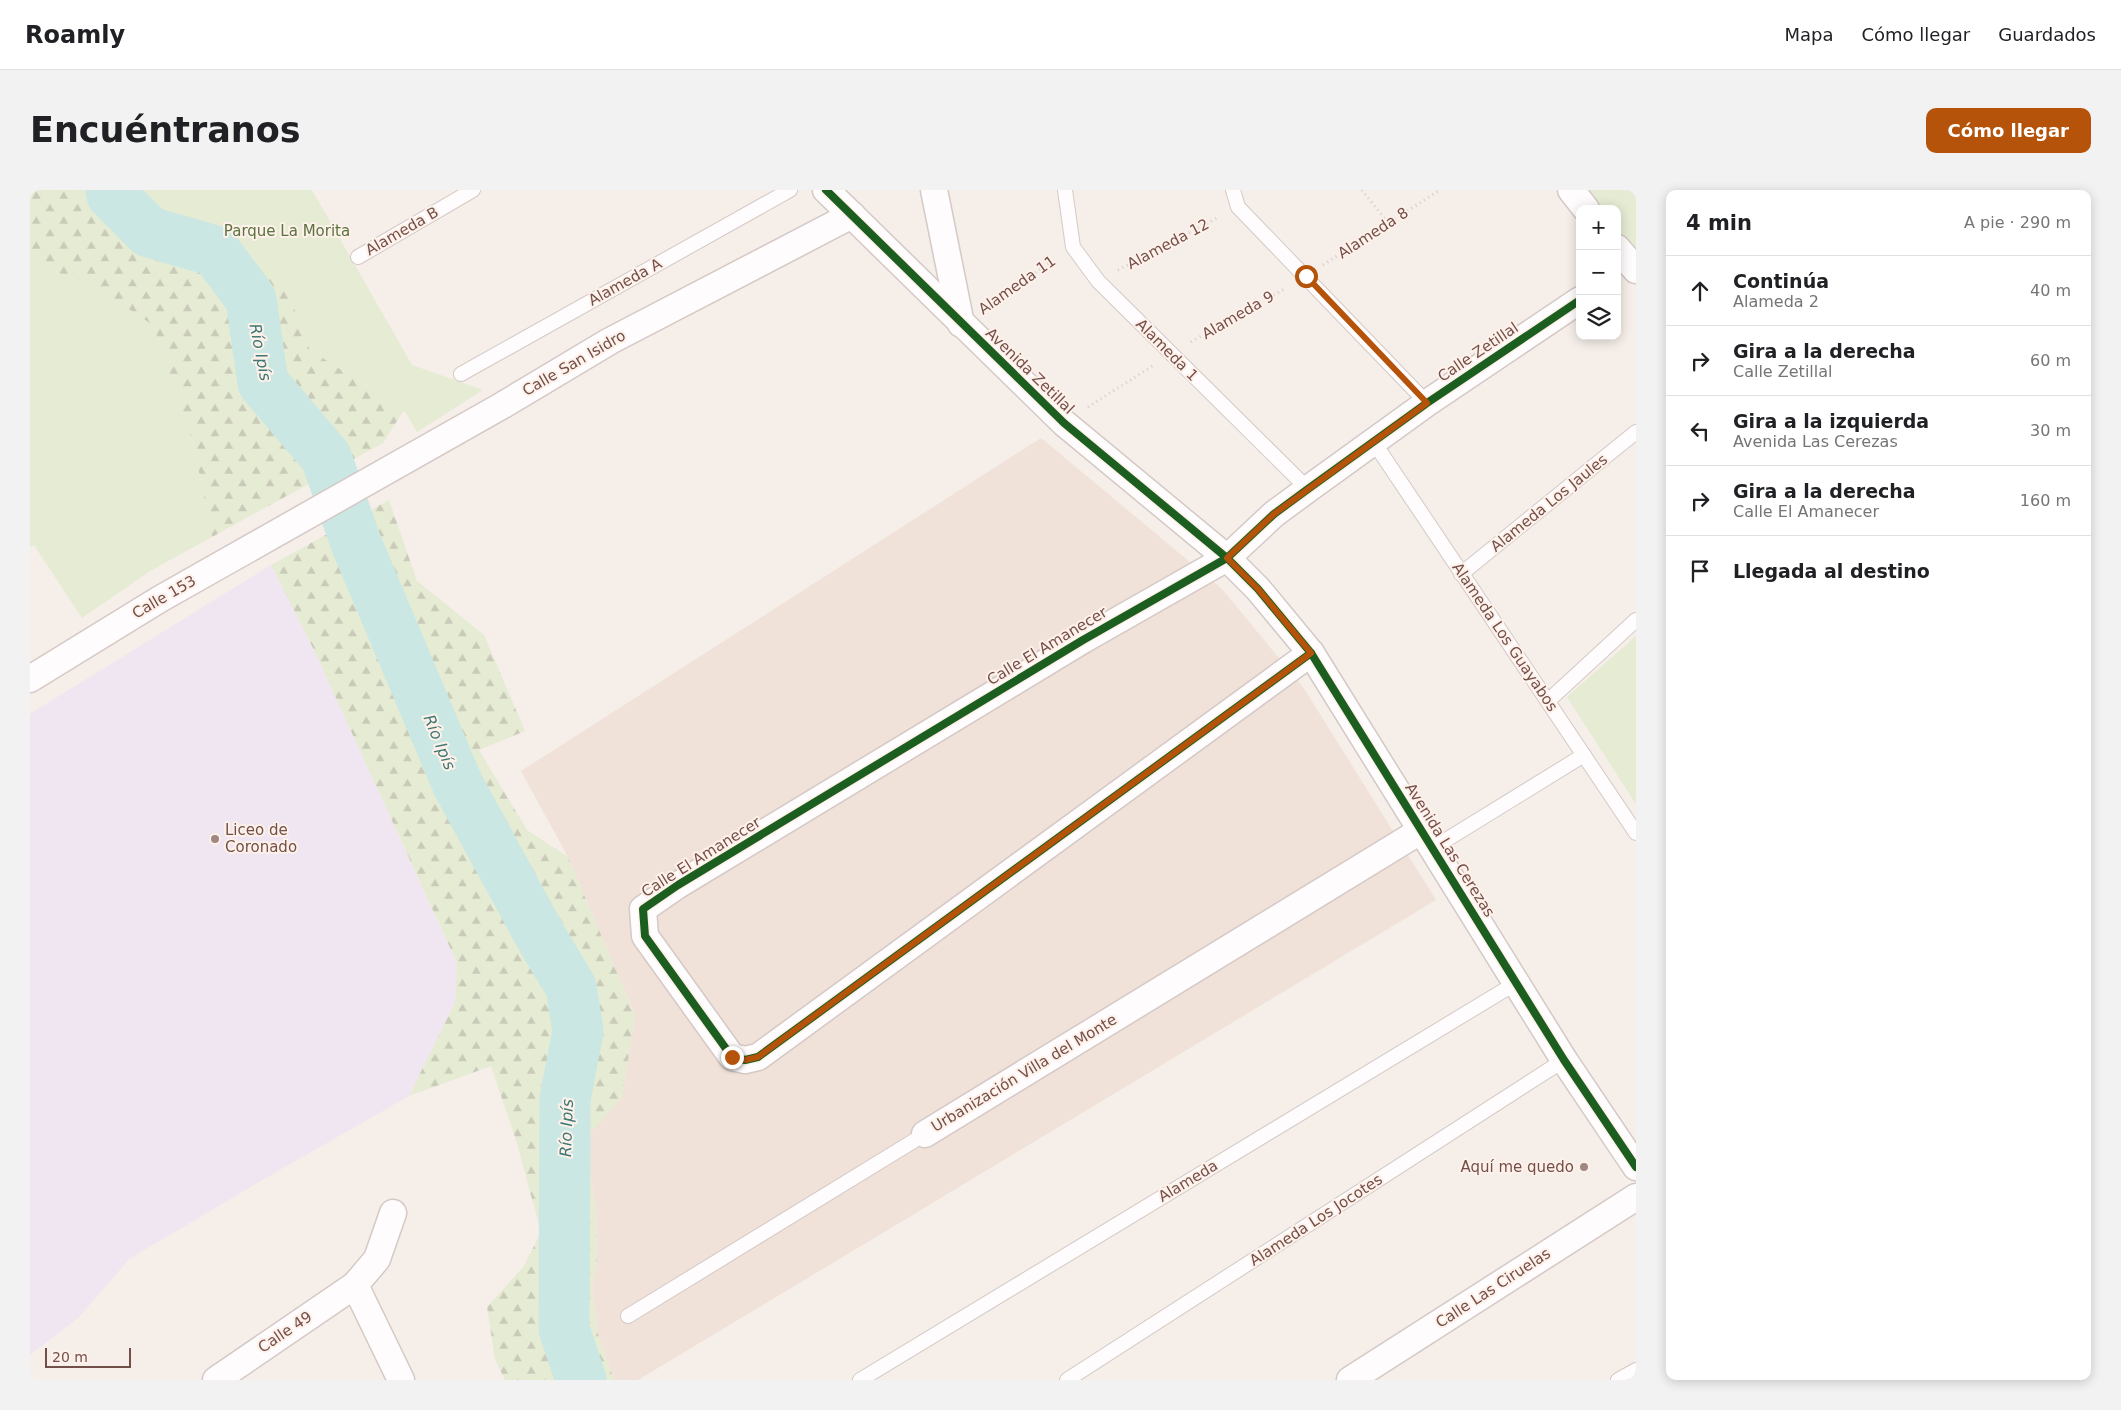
<!DOCTYPE html>
<html lang="es">
<head>
<meta charset="utf-8">
<style>
  body { margin:0; font-family:"DejaVu Sans",sans-serif; background:#f2f2f2; color:#202124 }
  .controls { position:absolute; right:15px; top:15px; display:grid; overflow:hidden; border-radius:10px; box-shadow:0 2px 12px #0003 }
  .controls button { width:45px; height:45px; display:grid; place-items:center; padding:0; border:0; border-bottom:1px solid #e0e0e0; background:#fff; color:#202124; font:25px sans-serif }
  .scale { position:absolute; left:15px; bottom:12px; width:86px; box-sizing:border-box; padding-left:5px; border:2px solid #734f4a; border-top:0; font-size:14px; line-height:18px; white-space:nowrap; color:#734f4a; -webkit-text-stroke:4px #fef1e9; paint-order:stroke }
  .stop { position:absolute; width:15px; height:15px; margin:-11px; border:4px solid #b45309; border-radius:50%; background:#fff }
  .stop.end { background:#b45309; border-color:#fff; box-shadow:0 1px 5px #0008 }
  .list { margin:0; padding:0; list-style:none }
  h2 { display:flex; justify-content:space-between; align-items:center; height:65px; margin:0; padding:0 20px; font-size:21px }
  h2 small { font-size:16px; font-weight:400; color:#757577 }
  .list li { display:grid; grid-template-columns:32px 1fr auto; gap:15px; align-items:center; box-sizing:border-box; height:70px; padding:0 20px; border-top:1px solid #e0e0e0 }
  .list b { display:block; font-size:19px; white-space:nowrap }
  .list p { margin:0; font-size:16px; white-space:nowrap; color:#757577 }
  .list em { font-size:16px; font-style:normal; color:#757577 }
  .icon { flex:none; width:28px; height:28px; fill:none; stroke:currentColor; stroke-width:2; stroke-linecap:round; stroke-linejoin:round }
  .map { position:relative; flex:none; width:1606px; height:1190px; overflow:hidden; border-radius:10px }
  header { display:flex; align-items:center; gap:30px; box-sizing:border-box; height:70px; padding:0 25px; background:#fff; border-bottom:1px solid #e0e0e0 }
  header strong { font-size:24px }
  nav { display:flex; gap:28px; margin-inline-start:auto; font-size:18px }
  .intro { display:flex; align-items:center; justify-content:space-between; box-sizing:border-box; height:120px; padding:0 30px }
  h1 { margin:0; font-size:35px }
  .button { padding:12px 22px; border-radius:10px; background:#b45309; color:#fff; font-size:18px; font-weight:700 }
  main { display:flex; gap:30px; padding:0 30px }
  aside { flex:1; background:#fff; border-radius:10px; box-shadow:0 2px 12px #0003 }
  .map>svg:first-child { display:block }
  .residential { fill:#f1e2d9 }
  .education { fill:#efe6f1 }
  .green { fill:#e6ebd4 }
  .forest { fill:url(#forest-firs) }
  .lines { fill:none; stroke-linecap:round; stroke-linejoin:round }
  .river { stroke:#cae7e3; stroke-width:51 }
  .service-casing { stroke:#d4c9c6; stroke-width:16 }
  .minor-casing { stroke:#d4c9c6; stroke-width:29 }
  .path { stroke:#d7ccca; stroke-width:3; stroke-dasharray:1 4; stroke-linecap:butt }
  .service { stroke:#fefcfc; stroke-width:14 }
  .minor { stroke:#fefcfc; stroke-width:26 }
  .cycleway-casing { stroke:#fef1e9; stroke-width:11 }
  .cycleway { stroke:#1b5e20; stroke-width:8 }
  .route { stroke:#b45309; stroke-width:6 }
  .poi-dot { fill:#a08782; stroke:#fef1e9; stroke-width:2 }
  .labels { text-anchor:middle; stroke-width:4; stroke-linejoin:round; paint-order:stroke }
  .park-label { font-size:15px; fill:#5a7340; stroke:#fef1e9 }
  .street-label { font-size:15px; fill:#734f4a; stroke:#fef1e9 }
  .poi-label { font-size:15px; fill:#734f4a; stroke:#fef1e9; text-anchor:start }
  .water-label { font-size:16px; font-style:italic; fill:#3e7875; stroke:#fef1e9 }
</style>
</head>
<body>
<header>
<strong>Roamly</strong>
<nav><a>Mapa</a><a>Cómo llegar</a><a>Guardados</a></nav>
</header>
<div class="intro"><h1>Encuéntranos</h1><a class="button">Cómo llegar</a></div>
<main>
<div class="map">
<svg width="1606" height="1190" viewBox="0 0 1606 1190">
  <defs>
    <pattern id="forest-firs" width="22" height="20" patternUnits="userSpaceOnUse" patternTransform="scale(1.25)"><rect width="22" height="20" fill="#e6ebd4"/><path d="M5 1l3.5 6h-7zM16 11l3.5 6h-7z" fill="#c9cbb8"/></pattern>
  </defs>
  <rect width="100%" height="100%" fill="#f5eee9"/>
  <path class="residential" d="M1011 248 1191 398 1273 497 1406 710 608 1190H584L568 1144 562 1098 567 1072 566 1020 554 950 592 907 605 825 538 667 491 581Z"/>
  <path class="education" d="M241 375 284 460 427 774 425 812 379 906 246 982 99 1069 49 1127 0 1165V524Z"/>
  <g class="green">
    <path d="M100 0H282L382 175 453 200 387 242 374 220 280 160 252 86 187 46 123 24Z"/>
    <path d="M1557 0H1606V60L1604 61 1587 40V19H1571Z"/>
    <path d="M0 73 60 94 123 135 163 252 182 347 120 381 52 428 4 355 0 357Z"/>
    <path d="M1606 446V614L1537 507Z"/>
  </g>
  <g class="forest">
    <path d="M0 0H100L123 24 187 46 252 86 280 160 374 220 353 253 182 347 163 252 123 135 60 94 0 73Z"/>
    <path d="M359 310 387 391 454 445 495 541 449 560 497 640 538 667 605 825 592 908 554 950 566 1020 567 1072 562 1098 568 1144 584 1190H475L465 1169 457 1117 494 1076 511 1042 486 950 461 876 379 906 425 812 427 773 284 460 241 375Z"/>
  </g>
  <g class="lines">
    <path class="river" d="M81 0 82 5 119 42 185 61 221 109 233 193 296 267 326 353 428 595 512 749 541 797 548 841 535 909 534 1139 551 1190"/>
    <defs>
      <g id="service">
        <path d="M1035 0 1043 57 1068 91 1278 299"/>
        <path d="M1203 0 1208 17 1397 213"/>
        <path d="M328 67 443 0"/>
        <path d="M431 184 760 0"/>
        <path d="M1343 251 1606 643"/>
        <path d="M1431 384 1606 242"/>
        <path d="M1518 511 1606 430"/>
        <path d="M1403 658 1554 565"/>
        <path d="M598 1126 895 944"/>
        <path d="M830 1190 1486 793"/>
        <path d="M1037 1190 1534 870"/>
        <path d="M1588 1190 1606 1180"/>
      </g>
      <g id="minor">
        <path d="M796 0 1034 233 1197 368 1228 399 1281 463 1534 870 1606 977"/>
        <path d="M904 0 931 134"/>
        <path d="M1541 0 1556 19"/>
        <path d="M1587 58 1606 80"/>
        <path d="M1281 463 728 867 715 870 702 867 615 746 613 719 648 695 1053 450 1197 368 1244 324 1278 299 1397 213 1550 110"/>
        <path d="M0 489 130 409 473 215 580 151 822 25"/>
        <path d="M895 944 1392 640"/>
        <path d="M363 1023 347 1069 325 1095 371 1190"/>
        <path d="M186 1190 325 1095"/>
        <path d="M1320 1190 1606 1007"/>
      </g>
    </defs>
    <use href="#service" class="service-casing"/>
    <use href="#minor" class="minor-casing"/>
    <g class="path">
      <path d="M1332 0 1358 33"/>
      <path d="M1293 75 1410 0"/>
      <path d="M1088 80 1189 27"/>
      <path d="M956 117 1025 69"/>
      <path d="M1161 152 1256 98"/>
      <path d="M1058 217 1124 175"/>
    </g>
    <use href="#service" class="service"/>
    <use href="#minor" class="minor"/>
    <defs>
      <g id="cycleway">
        <path d="M796 0 1034 233 1197 368 1228 399 1281 463 1534 870 1606 977"/>
        <path d="M1281 463 728 867 715 870 702 867 615 746 613 719 648 695 1053 450 1197 368 1244 324 1278 299 1397 213 1550 110"/>
      </g>
    </defs>
    <use href="#cycleway" class="cycleway-casing"/>
    <use href="#cycleway" class="cycleway"/>
  </g>
  <g class="lines">
    <path class="route" d="M702 867 715 870 728 867 1281 463 1228 399 1197 368 1244 324 1397 213 1276 86"/>
  </g>
  <g class="poi-dot">
    <circle cx="185" cy="649" r="5"/>
    <circle cx="1554" cy="977" r="5"/>
  </g>
  <g class="labels">
    <g class="park-label">
      <text x="257" y="46">Parque La Morita</text>
    </g>
    <g class="street-label">
      <text transform="translate(372 41) rotate(-30)" y="5">Alameda B</text>
      <text transform="translate(1343 43) rotate(-33)" y="5">Alameda 8</text>
      <text transform="translate(1138 54) rotate(-28)" y="5">Alameda 12</text>
      <text transform="translate(595 92) rotate(-29)" y="5">Alameda A</text>
      <text transform="translate(987 95) rotate(-35)" y="5">Alameda 11</text>
      <text transform="translate(1208 125) rotate(-30)" y="5">Alameda 9</text>
      <text transform="translate(1137 160) rotate(45)" y="5">Alameda 1</text>
      <text transform="translate(1448 162) rotate(-34)" y="5">Calle Zetillal</text>
      <text transform="translate(544 173) rotate(-30)" y="5">Calle San Isidro</text>
      <text transform="translate(1000 181) rotate(44)" y="5">Avenida Zetillal</text>
      <text transform="translate(1519 313) rotate(-39)" y="5">Alameda Los Jaules</text>
      <text transform="translate(134 407) rotate(-30)" y="5">Calle 153</text>
      <text transform="translate(1475 447) rotate(56)" y="5">Alameda Los Guayabos</text>
      <text transform="translate(1017 456) rotate(-31)" y="5">Calle El Amanecer</text>
      <text transform="translate(1420 660) rotate(58)" y="5">Avenida Las Cerezas</text>
      <text transform="translate(671 667) rotate(-32)" y="5">Calle El Amanecer</text>
      <text transform="translate(994 883) rotate(-31)" y="5">Urbanización Villa del Monte</text>
      <text transform="translate(1158 991) rotate(-31)" y="5">Alameda</text>
      <text transform="translate(1286 1030) rotate(-33)" y="5">Alameda Los Jocotes</text>
      <text transform="translate(1463 1098) rotate(-33)" y="5">Calle Las Ciruelas</text>
      <text transform="translate(255 1142) rotate(-34)" y="5">Calle 49</text>
    </g>
    <g class="poi-label">
      <text x="195" y="645">Liceo de<tspan x="195" dy="17">Coronado</tspan></text>
      <text x="1544" y="982" text-anchor="end">Aquí me quedo</text>
    </g>
    <g class="water-label">
      <text transform="translate(231 162) rotate(79)" y="6">Río Ipís</text>
      <text transform="translate(410 552) rotate(67)" y="6">Río Ipís</text>
      <text transform="translate(536 938) rotate(-88)" y="6">Río Ipís</text>
    </g>
  </g>
</svg>
<div class="controls">
<button>+</button>
<button>−</button>
<button><svg class="icon" aria-label="layers" viewBox="0 0 24 24"><path d="M12 4l9 5-9 5-9-5zM3 14l9 5 9-5"/></svg></button>
</div>
<div class="scale">20 m</div>
<div class="stop" style="left:1276px;top:86px"></div>
<div class="stop end" style="left:702px;top:867px"></div>
</div>
<aside>
<h2>4 min<small>A pie · 290 m</small></h2>
<ul class="list">
<li><svg class="icon" aria-label="ahead" viewBox="0 0 24 24"><path d="M12 20V5M6 11l6-6 6 6"/></svg><div><b>Continúa</b><p>Alameda 2</p></div><em>40 m</em></li>
<li><svg class="icon" aria-label="right" viewBox="0 0 24 24"><path d="M7 20v-9h11M14 6l5 5-5 5"/></svg><div><b>Gira a la derecha</b><p>Calle Zetillal</p></div><em>60 m</em></li>
<li><svg class="icon" aria-label="left" viewBox="0 0 24 24"><path d="M17 20v-9H6M10 6l-5 5 5 5"/></svg><div><b>Gira a la izquierda</b><p>Avenida Las Cerezas</p></div><em>30 m</em></li>
<li><svg class="icon" aria-label="right" viewBox="0 0 24 24"><path d="M7 20v-9h11M14 6l5 5-5 5"/></svg><div><b>Gira a la derecha</b><p>Calle El Amanecer</p></div><em>160 m</em></li>
<li><svg class="icon" aria-label="arrive" viewBox="0 0 24 24"><path d="M6 21V4h12l-3 4 3 4H6"/></svg><div><b>Llegada al destino</b></div></li>
</ul>
</aside>
</main>
</body>
</html>
